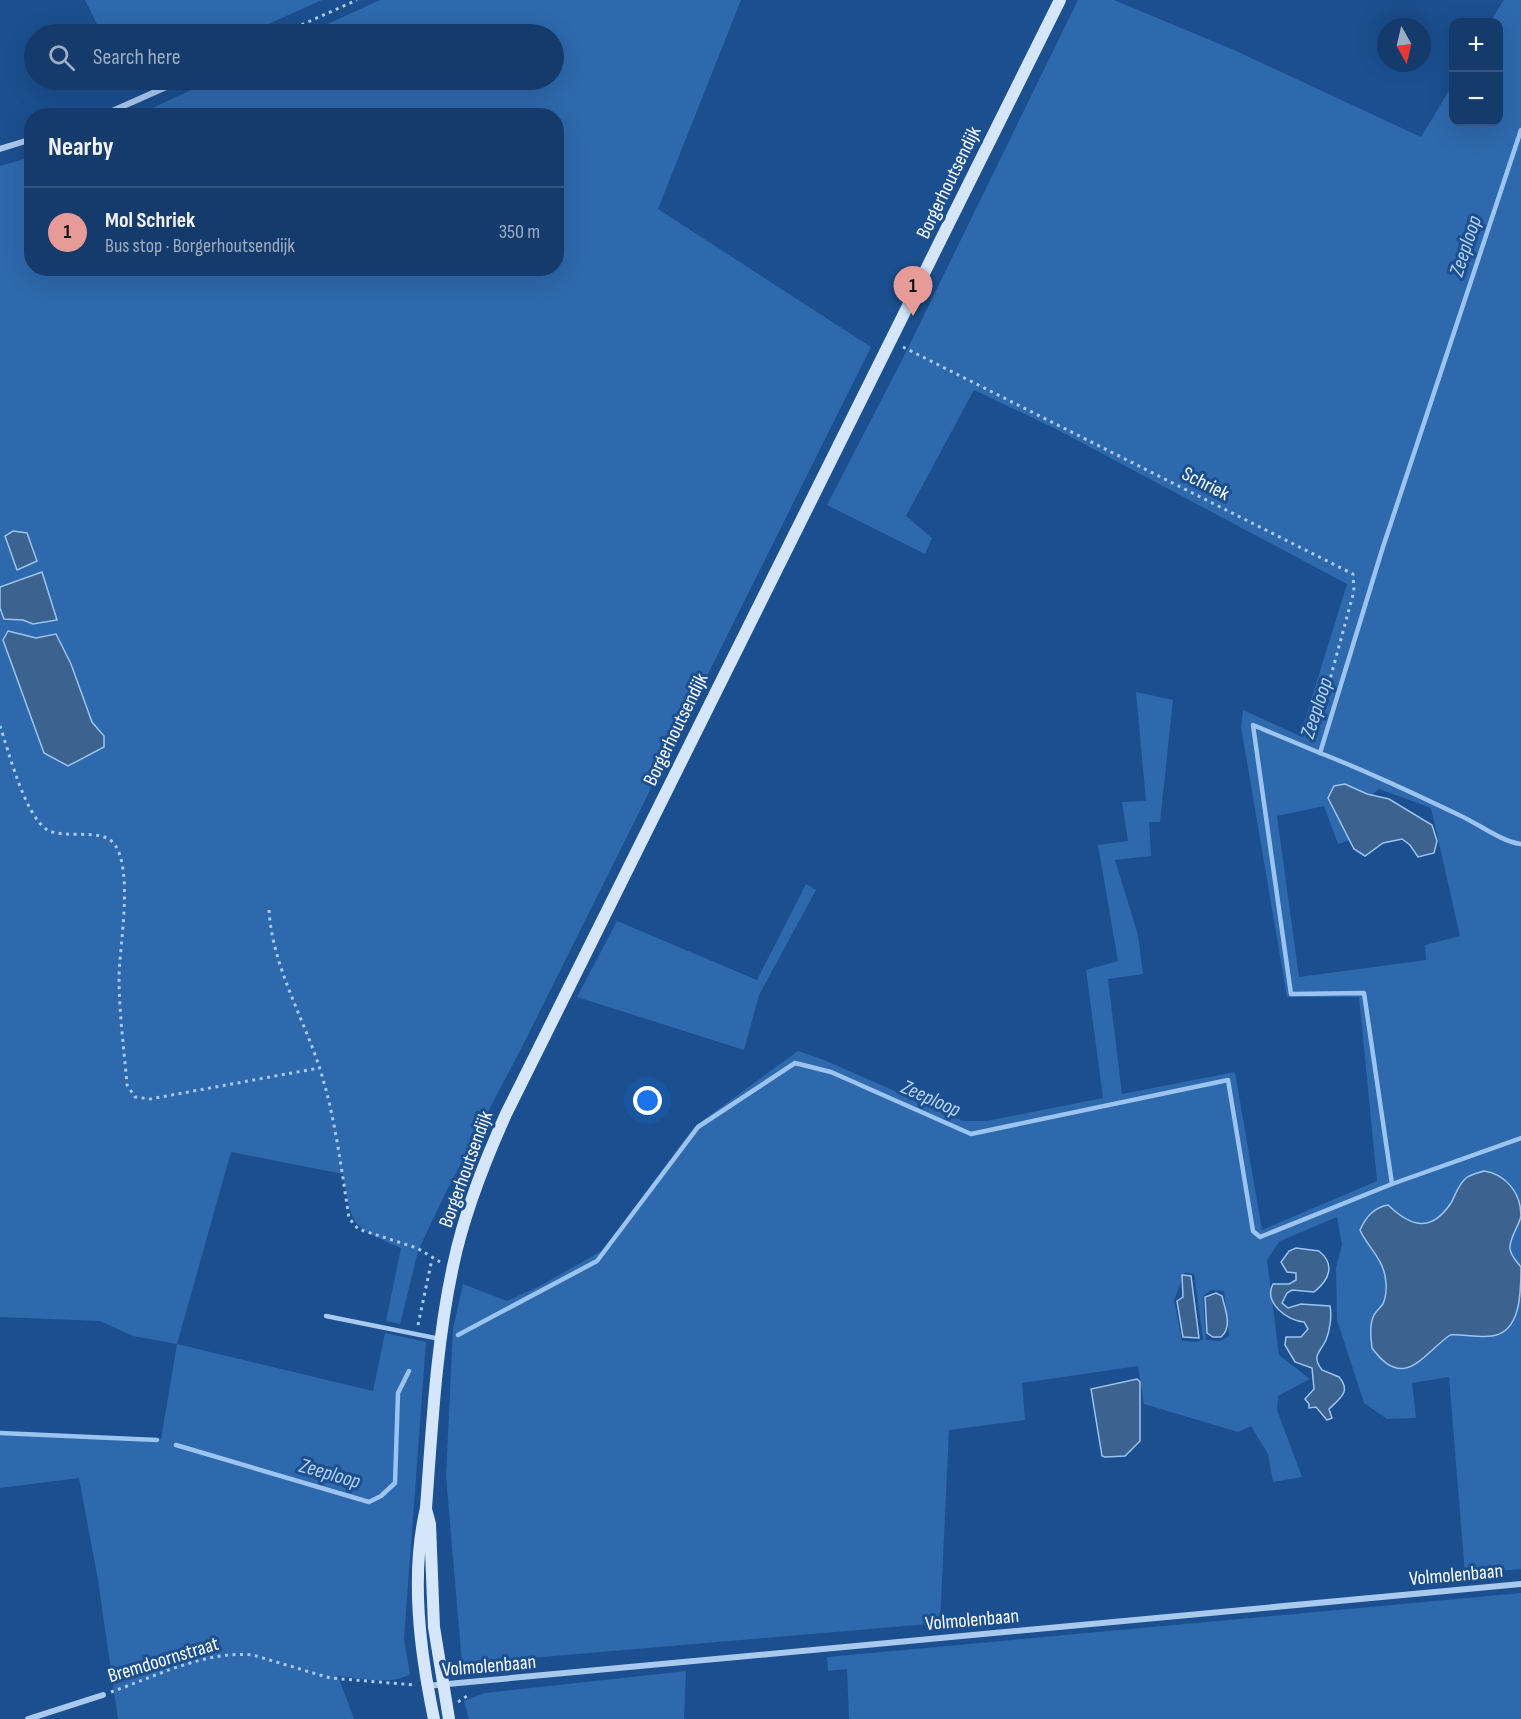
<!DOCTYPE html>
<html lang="en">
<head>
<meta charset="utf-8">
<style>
  body { margin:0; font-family:"Sofia Sans Condensed",sans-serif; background:#214673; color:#f1f3f6 }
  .controls { position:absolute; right:18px; top:18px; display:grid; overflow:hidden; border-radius:12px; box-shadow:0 6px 24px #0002 }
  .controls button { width:54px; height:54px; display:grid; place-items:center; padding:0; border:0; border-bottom:2px solid #33557e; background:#143b6b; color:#f1f3f6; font:30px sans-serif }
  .compass { position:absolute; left:1377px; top:18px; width:54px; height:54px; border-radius:50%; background:#143b6b; box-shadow:0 6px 24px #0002; rotate:172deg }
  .you { position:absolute; left:648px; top:1101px; width:21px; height:21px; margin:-15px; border:4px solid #fff; border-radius:50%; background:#1a73e8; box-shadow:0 0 0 9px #1a73e833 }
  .badge { display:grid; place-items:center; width:39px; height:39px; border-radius:50%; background:#e69b98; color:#111; font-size:20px; font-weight:700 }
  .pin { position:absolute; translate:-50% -50px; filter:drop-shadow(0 2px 3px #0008) }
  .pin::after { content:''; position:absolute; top:32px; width:21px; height:18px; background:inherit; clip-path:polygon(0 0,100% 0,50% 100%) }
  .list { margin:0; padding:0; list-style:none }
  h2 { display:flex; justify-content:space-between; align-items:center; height:78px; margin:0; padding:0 24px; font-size:26px }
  h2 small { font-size:20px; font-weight:400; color:#9dadc1 }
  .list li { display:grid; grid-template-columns:39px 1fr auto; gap:18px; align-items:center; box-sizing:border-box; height:90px; padding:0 24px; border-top:2px solid #33557e }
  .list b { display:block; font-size:22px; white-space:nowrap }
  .list p { margin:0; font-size:20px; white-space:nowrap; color:#9dadc1 }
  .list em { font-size:20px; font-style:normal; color:#9dadc1 }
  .icon { flex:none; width:33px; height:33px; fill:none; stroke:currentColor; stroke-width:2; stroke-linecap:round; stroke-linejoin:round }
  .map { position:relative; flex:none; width:1521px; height:1719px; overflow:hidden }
  .search { position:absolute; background:#143b6b; box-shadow:0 6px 24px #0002; left:24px; top:24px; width:540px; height:66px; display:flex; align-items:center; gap:15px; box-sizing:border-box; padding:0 21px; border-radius:33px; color:#9dadc1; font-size:22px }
  .panel { position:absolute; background:#143b6b; box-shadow:0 6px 24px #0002; left:24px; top:108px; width:540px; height:168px; border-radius:24px }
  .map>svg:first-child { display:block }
  .green { fill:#2e69ad; fill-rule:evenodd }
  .water { fill:#3c6290; stroke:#9cc4f0; stroke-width:1.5 }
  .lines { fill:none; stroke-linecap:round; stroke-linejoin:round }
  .stream { stroke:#9cc4f0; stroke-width:4.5 }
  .path { stroke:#a9c9ee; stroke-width:3; stroke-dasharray:3 4.5; stroke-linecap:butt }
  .service { stroke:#a9c9ee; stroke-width:4.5 }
  .minor { stroke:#a9c9ee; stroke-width:6 }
  .secondary { stroke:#d6e6fa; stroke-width:12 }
  .labels { text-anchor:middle; stroke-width:6; stroke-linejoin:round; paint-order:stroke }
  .street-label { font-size:20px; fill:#fff; stroke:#1b4f8f }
  .water-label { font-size:21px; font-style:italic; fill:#b5d3f5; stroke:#1b4f8f }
</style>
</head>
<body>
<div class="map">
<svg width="1521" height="1719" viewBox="0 0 1521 1719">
  <rect width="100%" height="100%" fill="#1b4f8f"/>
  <g class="green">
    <path d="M85 0H322L246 34H102Z"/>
    <path d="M380 0H741L658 209 871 347 524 1043 444 1196 418 1251 400 1324 386 1321 401 1248C351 1226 352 1228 343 1174L231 1152 177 1344 373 1391 385 1333 426 1342 404 1639 410 1674C391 1686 360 1678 338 1676L354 1719H118L98 1580 79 1478 0 1488V1431L161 1439 177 1344 133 1336 100 1321 0 1317V166L31 157 32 268H556V116L137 115 213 80H554V34H306Z"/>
    <path d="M1078 0H1114L1234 50 1421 137 1453 84 1454 122H1498V22H1490L1504 0H1521V1569L1465 1574 1449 1377 1412 1383 1416 1418 1387 1419 1364 1403 1337 1320 1336 1268 1342 1245 1337 1217 1280 1241 1267 1260 1279 1355 1310 1379 1278 1396 1277 1410 1302 1477 1273 1482 1268 1454 1251 1426 1238 1432 1144 1404 1138 1366 1022 1383 1025 1420 949 1430 940 1623 462 1664 446 1476 453 1329 463 1284 507 1301 540 1286 603 1250 694 1127 798 1051 824 1060 963 1121H987L1103 1098 1086 970 1118 961 1098 845 1128 841 1122 802 1146 801 1136 692 1173 700 1160 822H1149L1151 856 1115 860 1138 935 1143 974 1108 979 1122 1094 1235 1072 1262 1230 1377 1181 1359 997H1287L1241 727 1243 710 1300 736 1347 584 1054 428 974 390 906 516 932 538 925 554 827 505 904 356ZM1379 789 1431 808 1460 936 1425 945 1426 960 1299 977 1277 816 1324 806 1338 844 1351 840 1346 815ZM1185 1272 1194 1274 1203 1339 1196 1342 1182 1341 1174 1300ZM1211 1290 1224 1291 1229 1336 1220 1341 1206 1340 1203 1296Z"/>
    <path d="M806 884 816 890 759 995 744 1050 577 997 617 921 757 980Z"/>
    <path d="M1521 1593V1719H849L847 1669 828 1671 827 1657Z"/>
    <path d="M686 1671 684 1719H469L464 1701 485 1693Z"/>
  </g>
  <g class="water">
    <path d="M13 531 27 533 37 561 17 570 5 536Z"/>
    <path d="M42 572 57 620 33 624 23 620 4 619 0 608V587Z"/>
    <path d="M8 631 36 638 56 634 71 664 92 722 104 736V747L68 766 44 753 3 640Z"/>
    <path d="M1345 784 1367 794 1389 799 1432 825 1437 841 1434 853 1418 857 1410 845 1402 839 1383 843 1365 856 1354 849 1328 798 1334 786Z"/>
    <path d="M1484 1171C1505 1174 1521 1192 1521 1216 1519 1226 1510 1237 1510 1247 1509 1254 1517 1262 1521 1267 1521 1292 1521 1332 1492 1336 1478 1338 1464 1334 1450 1335 1422 1355 1404 1392 1372 1348 1371 1338 1369 1325 1374 1315 1376 1311 1380 1308 1383 1304 1388 1292 1387 1274 1380 1262 1374 1250 1365 1242 1360 1230 1366 1217 1373 1208 1388 1205 1411 1227 1431 1233 1451 1203 1456 1194 1458 1185 1466 1178 1471 1174 1478 1173 1484 1171Z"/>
    <path d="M1296 1248 1319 1251C1336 1265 1329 1280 1314 1292L1292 1290 1287 1293 1282 1303 1288 1308 1301 1304 1330 1306C1332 1316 1330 1330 1326 1340 1320 1353 1311 1355 1322 1370L1339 1377C1352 1392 1339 1399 1329 1409L1332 1418 1327 1420 1316 1407 1309 1408V1404L1305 1399 1314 1389 1312 1368 1295 1362 1285 1345 1286 1337H1301L1308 1329 1304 1322C1288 1321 1263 1303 1273 1284H1289L1296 1280V1273L1287 1272 1281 1262 1289 1251Z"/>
    <path d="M1182 1275 1191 1276 1199 1338 1183 1337 1177 1301 1183 1297Z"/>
    <path d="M1216 1293 1222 1296C1225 1309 1233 1327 1221 1337H1213L1207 1333 1205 1297Z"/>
    <path d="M1137 1379 1140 1382V1441L1125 1456 1105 1457 1102 1456 1091 1389Z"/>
  </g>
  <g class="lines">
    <g class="stream">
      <path d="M1320 753C1367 771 1413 793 1459 815 1479 824 1500 841 1521 844"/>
      <path d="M1392 1184 1364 993 1291 994 1253 725 1320 753 1382 550 1521 130"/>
      <path d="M458 1335 597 1261 698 1127 795 1063 831 1072 971 1134 1228 1080 1253 1231 1260 1237 1392 1184 1521 1138"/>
      <path d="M0 1433 157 1440"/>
      <path d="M176 1445 369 1502 381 1496 395 1483 398 1393 409 1371"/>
    </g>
    <g class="path">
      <path d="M281 34 357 0"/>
      <path d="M903 347 1353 574 1354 591 1313 742"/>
      <path d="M0 726C9 752 24 813 46 829 65 841 102 826 115 845 133 871 120 943 119 976 119 1012 124 1049 127 1085L135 1097 150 1099 319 1068"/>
      <path d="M269 910C272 964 302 1015 319 1066 335 1115 341 1167 349 1218L358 1229 417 1248 440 1262"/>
      <path d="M418 1325 432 1259"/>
      <path d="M111 1692C154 1677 206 1650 253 1655L330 1678 415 1685"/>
      <path d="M458 1702 470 1694"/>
    </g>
    <path class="service" d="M326 1316 440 1339"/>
    <g class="minor">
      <path d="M101 116 182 80"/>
      <path d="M0 149 32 139"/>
      <path d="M426 1686 1521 1584"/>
      <path d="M28 1719 103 1695"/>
    </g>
    <g class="secondary">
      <path d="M426 1509 430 1524 434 1627 449 1719"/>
      <path d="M434 1719C420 1652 410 1575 426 1508 432 1427 436 1345 453 1266 464 1213 484 1163 506 1114L1060 0"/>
    </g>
  </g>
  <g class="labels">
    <g class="street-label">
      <text transform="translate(948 182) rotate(-64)" y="7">Borgerhoutsendijk</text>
      <text transform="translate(1206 483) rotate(27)" y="7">Schriek</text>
      <text transform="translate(675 729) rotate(-64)" y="7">Borgerhoutsendijk</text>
      <text transform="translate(465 1169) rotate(-70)" y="7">Borgerhoutsendijk</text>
      <text transform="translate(1456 1574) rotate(-5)" y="7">Volmolenbaan</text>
      <text transform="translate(972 1619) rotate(-5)" y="7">Volmolenbaan</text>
      <text transform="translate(163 1659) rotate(-17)" y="7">Bremdoornstraat</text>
      <text transform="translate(489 1665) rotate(-5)" y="7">Volmolenbaan</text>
    </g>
    <g class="water-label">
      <text transform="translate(1465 246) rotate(-72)" y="7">Zeeploop</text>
      <text transform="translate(1316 708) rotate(-72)" y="7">Zeeploop</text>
      <text transform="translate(931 1098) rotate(24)" y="7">Zeeploop</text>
      <text transform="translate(330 1473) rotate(16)" y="7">Zeeploop</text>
    </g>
  </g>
</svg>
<div class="controls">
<button>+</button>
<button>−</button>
</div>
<svg class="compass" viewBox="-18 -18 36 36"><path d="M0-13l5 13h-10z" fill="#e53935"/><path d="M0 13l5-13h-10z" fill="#9dadc1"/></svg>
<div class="you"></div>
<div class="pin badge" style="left:913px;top:316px">1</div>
<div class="search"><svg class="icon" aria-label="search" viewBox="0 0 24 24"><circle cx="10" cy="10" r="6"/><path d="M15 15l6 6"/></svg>Search here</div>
<section class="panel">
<h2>Nearby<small></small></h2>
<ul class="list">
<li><span class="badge">1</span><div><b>Mol Schriek</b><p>Bus stop · Borgerhoutsendijk</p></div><em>350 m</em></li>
</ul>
</section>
</div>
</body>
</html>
